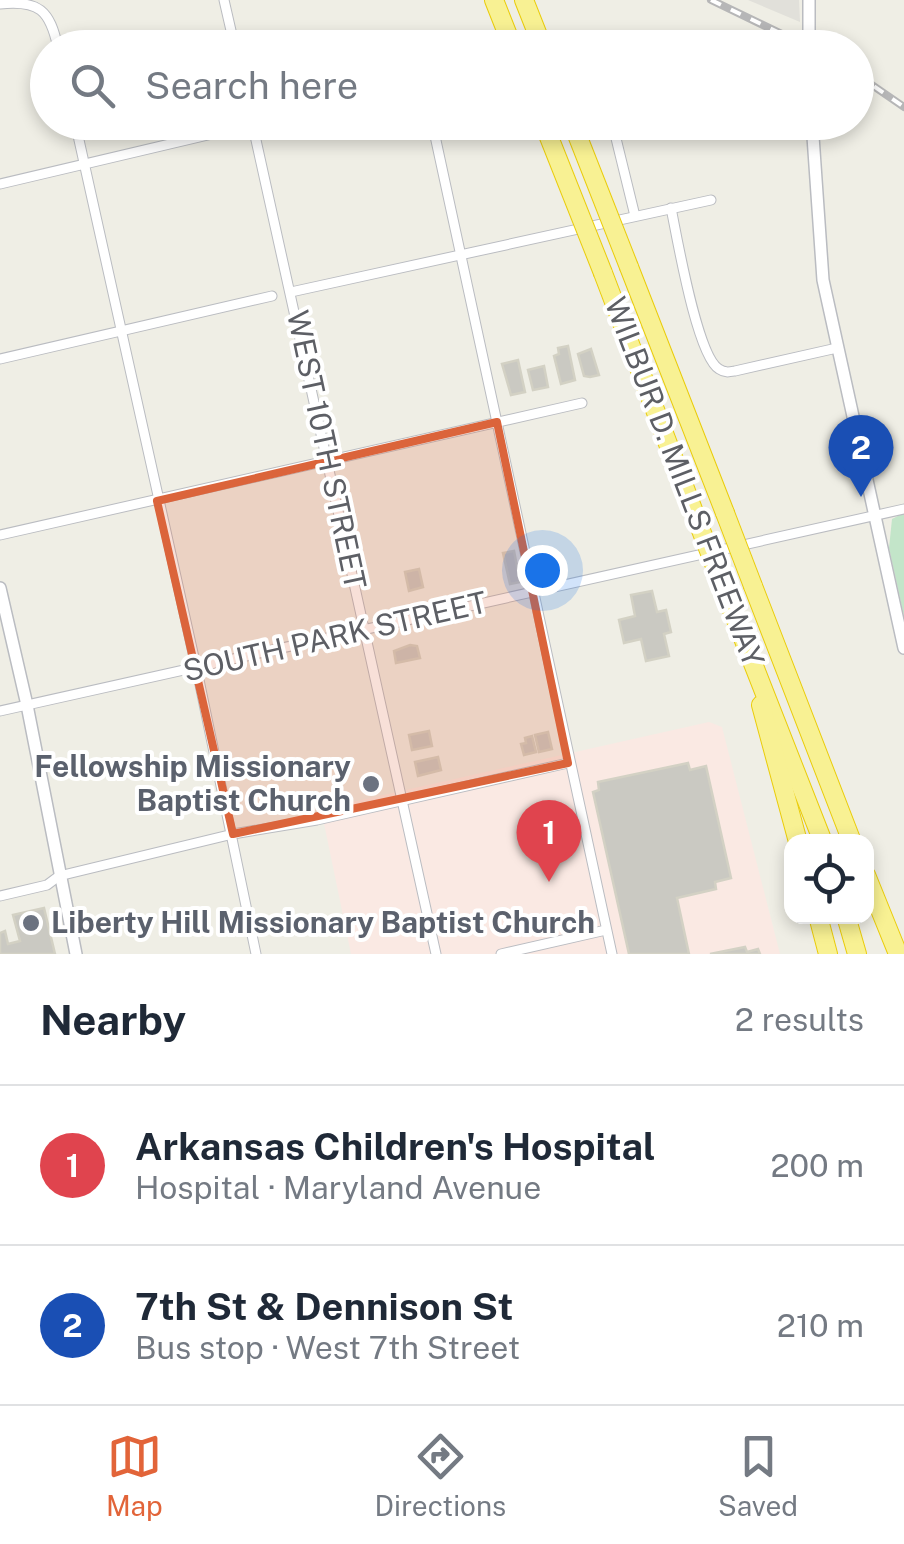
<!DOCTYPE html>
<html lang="en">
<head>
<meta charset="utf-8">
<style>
  body { margin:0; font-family:"Public Sans",sans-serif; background:#f2f2f3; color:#1f2937 }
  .controls { position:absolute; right:30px; bottom:30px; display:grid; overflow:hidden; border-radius:20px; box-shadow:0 5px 15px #0003 }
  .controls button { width:90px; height:90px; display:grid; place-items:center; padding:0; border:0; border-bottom:2px solid #e0e1e3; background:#fff; color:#1f2937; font:50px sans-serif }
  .you { position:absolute; left:542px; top:570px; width:35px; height:35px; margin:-25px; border:8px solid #fff; border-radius:50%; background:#1a73e8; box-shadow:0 0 0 15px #1a73e833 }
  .badge { display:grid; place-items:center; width:65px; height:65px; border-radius:50%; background:#e26439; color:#fff; font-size:32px; font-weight:700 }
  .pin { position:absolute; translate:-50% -82px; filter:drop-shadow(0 2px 5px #0008) }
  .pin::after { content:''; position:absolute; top:52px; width:35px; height:30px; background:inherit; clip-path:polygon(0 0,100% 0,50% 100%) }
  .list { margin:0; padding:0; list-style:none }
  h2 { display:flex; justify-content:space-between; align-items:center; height:130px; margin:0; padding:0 40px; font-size:42px }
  h2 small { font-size:32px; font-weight:400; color:#747a83 }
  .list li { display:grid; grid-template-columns:65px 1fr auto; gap:30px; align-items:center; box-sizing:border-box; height:160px; padding:0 40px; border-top:2px solid #e0e1e3 }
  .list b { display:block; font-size:38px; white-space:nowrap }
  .list p { margin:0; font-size:32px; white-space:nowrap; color:#747a83 }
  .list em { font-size:32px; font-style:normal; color:#747a83 }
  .icon { flex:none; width:55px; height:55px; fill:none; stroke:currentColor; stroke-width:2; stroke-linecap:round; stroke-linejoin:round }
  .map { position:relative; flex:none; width:904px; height:954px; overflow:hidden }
  .search { position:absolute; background:#fff; box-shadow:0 5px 15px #0003; left:30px; right:30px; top:30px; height:110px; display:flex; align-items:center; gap:25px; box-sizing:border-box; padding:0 35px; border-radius:55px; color:#747a83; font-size:38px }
  .sheet { height:450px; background:#fff }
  nav { display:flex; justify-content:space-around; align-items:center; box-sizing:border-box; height:140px; border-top:2px solid #e0e1e3; background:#fff; font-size:28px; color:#747a83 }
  nav a { display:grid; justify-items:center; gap:5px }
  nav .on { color:#e26439 }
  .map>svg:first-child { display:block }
  .industrial { fill:#e1e0da }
  .medical { fill:#fae9e3 }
  .green { fill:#c3e5c9 }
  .building { fill:#cac9c2; stroke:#d3d1c4; stroke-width:2.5 }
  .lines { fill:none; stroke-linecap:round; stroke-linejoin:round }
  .minor-casing { stroke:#babcc1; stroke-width:11 }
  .tertiary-casing { stroke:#babcc1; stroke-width:14 }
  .motorway-casing { stroke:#eacc0a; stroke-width:20 }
  .minor { stroke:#fff; stroke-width:9 }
  .tertiary { stroke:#fff; stroke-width:11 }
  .motorway { stroke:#f8f193; stroke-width:18 }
  .rail-casing { stroke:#b6b6b7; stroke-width:8 }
  .rail { stroke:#fff; stroke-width:4; stroke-dasharray:11; stroke-linecap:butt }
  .motorway-bridge-casing { stroke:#eacc0a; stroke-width:20; stroke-linecap:butt }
  .motorway-bridge { stroke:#f8f193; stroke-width:18 }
  .marked { fill:#db643b; fill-opacity:0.2; stroke:#db643b; stroke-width:8; stroke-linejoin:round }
  .worship-dot { fill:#6b7280; stroke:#fff; stroke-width:4 }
  .labels { text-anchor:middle; stroke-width:8; stroke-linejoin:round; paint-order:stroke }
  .street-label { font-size:30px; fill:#5d5f65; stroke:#fff }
  .worship-label { font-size:30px; font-weight:bold; fill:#5b616d; stroke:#fff; text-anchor:end }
</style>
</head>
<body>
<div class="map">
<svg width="904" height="954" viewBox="0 0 904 954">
  <rect width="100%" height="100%" fill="#efeee5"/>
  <path class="industrial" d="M748 0H799L800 22Z"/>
  <path class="medical" d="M709 722 722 727 780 954H351L321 809Z"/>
  <path class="green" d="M904 513V616L889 548 892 519Z"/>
  <g class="building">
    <path d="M568 346 575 380 561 384 554 356 559 354 558 348Z"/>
    <path d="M591 349 599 375 590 377 584 376 578 354Z"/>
    <path d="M518 360 525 392 511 395 502 364Z"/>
    <path d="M544 366 548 387 533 390 528 370Z"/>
    <path d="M514 551 520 582 510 584 503 553Z"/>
    <path d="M419 569 423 587 409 591 405 572Z"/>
    <path d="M652 591 657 612 666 610 671 632 664 634 669 656 646 661 641 639 624 643 619 620 635 616 631 595Z"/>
    <path d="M410 645 417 646 420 658 396 663 394 651Z"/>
    <path d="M429 731 432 746 412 750 409 735Z"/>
    <path d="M548 732 552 749 539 752 535 735Z"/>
    <path d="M532 736 536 752 524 755 521 744 526 743 525 738Z"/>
    <path d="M438 757 441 770 418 776 415 762Z"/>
    <path d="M688 763 690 770 706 766 731 878 715 882 716 889 677 898 689 954H629L593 792 599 790 598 782Z"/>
    <path d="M44 908 55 954H0V933L5 931 8 944 20 941 13 915Z"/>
    <path d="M745 947 747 952 758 949 760 954H710Z"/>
  </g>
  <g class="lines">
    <defs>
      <g id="minor">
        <path d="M224 0 235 48"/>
        <path d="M0 4C39 0 50 10 58 48"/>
        <path d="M75 122 199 680 256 954"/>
        <path d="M252 122 436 954"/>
        <path d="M432 122 612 954"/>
        <path d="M612 122 635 216"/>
        <path d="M0 184 263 122"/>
        <path d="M671 208C677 237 697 356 719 369 725 373 729 372 735 371L837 348"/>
        <path d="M291 292 711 200"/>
        <path d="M0 359 272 296"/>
        <path d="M0 535 582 403"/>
        <path d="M0 711 904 509"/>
        <path d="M0 896 47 885 59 876 233 834 317 820 568 763"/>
        <path d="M501 954 606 930"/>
      </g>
      <g id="tertiary">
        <path d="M809 0V48"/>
        <path d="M812 122 823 280 904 648"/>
        <path d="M0 588 27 705 76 954"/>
      </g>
      <g id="motorway">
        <path d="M494 0 513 48"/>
        <path d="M524 0 543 48"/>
        <path d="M629 267 725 513"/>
        <path d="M603 273 697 520"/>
        <path d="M753 586 852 842"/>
        <path d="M725 592 823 842"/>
        <path d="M761 705 798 842"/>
        <path d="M866 875 898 954"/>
        <path d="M818 916 828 954"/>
        <path d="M846 916 857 954"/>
      </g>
    </defs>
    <use href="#minor" class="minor-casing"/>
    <use href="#tertiary" class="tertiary-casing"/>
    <use href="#motorway" class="motorway-casing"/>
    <use href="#minor" class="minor"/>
    <use href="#tertiary" class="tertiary"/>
    <use href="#motorway" class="motorway"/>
    <defs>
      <g id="rail">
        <path d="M711 0 811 48"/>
        <path d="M856 74 904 107"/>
      </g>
    </defs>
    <use href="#rail" class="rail-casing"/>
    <use href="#rail" class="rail"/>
    <defs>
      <g id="motorway-bridge">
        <path d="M543 122 603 273"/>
        <path d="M572 122 629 267"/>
        <path d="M725 513 753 586"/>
        <path d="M697 520 725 592"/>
      </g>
    </defs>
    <use href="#motorway-bridge" class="motorway-bridge-casing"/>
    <use href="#motorway-bridge" class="motorway-bridge"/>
  </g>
  <path class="marked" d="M497 422 568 763 233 834 157 501Z"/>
  <g class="worship-dot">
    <circle cx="371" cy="784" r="10"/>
    <circle cx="31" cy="923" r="10"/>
  </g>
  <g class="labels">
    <g class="street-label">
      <text transform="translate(326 450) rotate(78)" y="10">WEST 10TH STREET</text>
      <text transform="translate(684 482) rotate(69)" y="10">WILBUR D. MILLS FREEWAY</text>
      <text transform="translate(335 637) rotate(-13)" y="10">SOUTH PARK STREET</text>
    </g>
    <g class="worship-label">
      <text x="351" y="777">Fellowship Missionary<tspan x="351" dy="34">Baptist Church</tspan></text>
      <text x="51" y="933" text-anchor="start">Liberty Hill Missionary Baptist Church</text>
    </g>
  </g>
</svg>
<div class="controls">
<button><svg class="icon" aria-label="locate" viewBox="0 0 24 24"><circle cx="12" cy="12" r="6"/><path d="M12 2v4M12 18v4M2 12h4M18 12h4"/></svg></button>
</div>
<div class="you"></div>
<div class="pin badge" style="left:549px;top:882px;background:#e0444e">1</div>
<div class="pin badge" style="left:861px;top:497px;background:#1a4fb4">2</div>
<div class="search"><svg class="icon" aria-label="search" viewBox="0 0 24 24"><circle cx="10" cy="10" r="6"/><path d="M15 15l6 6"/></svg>Search here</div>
</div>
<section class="sheet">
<h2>Nearby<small>2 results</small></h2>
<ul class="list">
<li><span class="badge" style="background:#e0444e">1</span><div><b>Arkansas Children's Hospital</b><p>Hospital · Maryland Avenue</p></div><em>200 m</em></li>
<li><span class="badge" style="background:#1a4fb4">2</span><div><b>7th St &amp; Dennison St</b><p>Bus stop · West 7th Street</p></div><em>210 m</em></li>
</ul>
</section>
<nav>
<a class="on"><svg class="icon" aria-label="map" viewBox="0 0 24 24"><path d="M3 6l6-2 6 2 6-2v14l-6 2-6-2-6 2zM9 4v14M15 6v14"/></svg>Map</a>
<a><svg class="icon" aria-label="directions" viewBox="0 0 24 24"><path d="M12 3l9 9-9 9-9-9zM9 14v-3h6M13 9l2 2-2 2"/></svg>Directions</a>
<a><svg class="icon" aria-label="saved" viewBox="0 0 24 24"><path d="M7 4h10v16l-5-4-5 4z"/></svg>Saved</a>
</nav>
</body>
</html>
